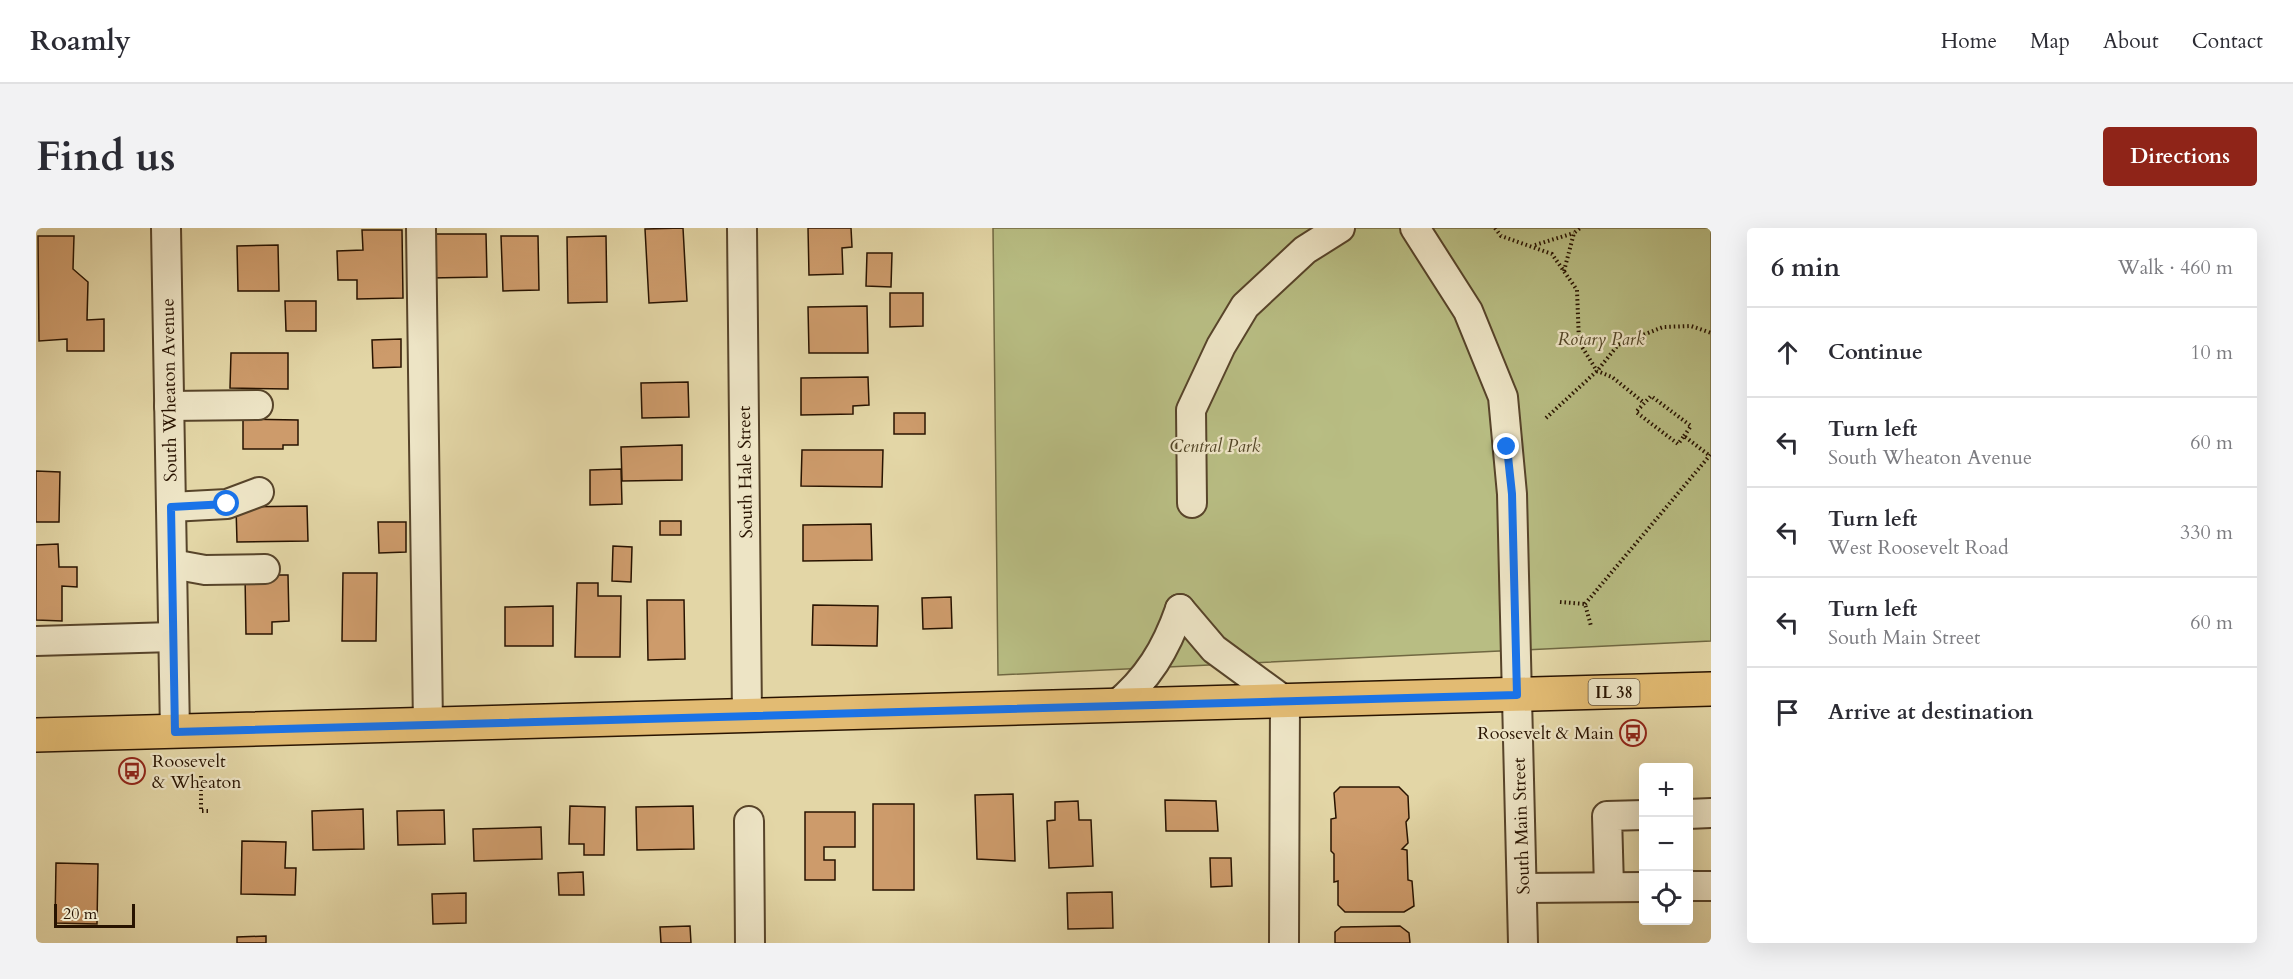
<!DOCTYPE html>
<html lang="en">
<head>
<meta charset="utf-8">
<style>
  body { margin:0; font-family:Cardo,serif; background:#f2f2f3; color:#2b2b33 }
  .controls { position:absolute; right:18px; bottom:18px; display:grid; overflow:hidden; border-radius:6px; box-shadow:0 6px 24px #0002 }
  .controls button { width:54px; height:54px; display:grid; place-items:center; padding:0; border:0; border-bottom:2px solid #e1e1e2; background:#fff; color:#2b2b33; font:30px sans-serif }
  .scale { position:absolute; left:18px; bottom:15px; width:81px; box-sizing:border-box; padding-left:6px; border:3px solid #281300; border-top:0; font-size:16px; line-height:21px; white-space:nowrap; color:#281300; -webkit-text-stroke:4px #ede4c5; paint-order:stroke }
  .stop { position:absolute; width:18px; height:18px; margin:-14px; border:4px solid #1a73e8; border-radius:50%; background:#fff }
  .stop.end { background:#1a73e8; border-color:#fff; box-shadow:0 2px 6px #0008 }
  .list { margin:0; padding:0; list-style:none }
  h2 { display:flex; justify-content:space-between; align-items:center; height:78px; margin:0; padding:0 24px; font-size:26px }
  h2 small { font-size:20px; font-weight:400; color:#7c7c81 }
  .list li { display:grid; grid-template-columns:39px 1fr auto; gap:18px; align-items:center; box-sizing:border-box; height:90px; padding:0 24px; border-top:2px solid #e1e1e2 }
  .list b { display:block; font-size:22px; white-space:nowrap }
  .list p { margin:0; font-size:20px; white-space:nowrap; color:#7c7c81 }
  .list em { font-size:20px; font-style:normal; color:#7c7c81 }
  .icon { flex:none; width:33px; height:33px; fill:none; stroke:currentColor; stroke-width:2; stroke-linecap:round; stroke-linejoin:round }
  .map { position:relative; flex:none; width:1675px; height:715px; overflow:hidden; border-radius:6px }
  header { display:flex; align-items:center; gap:36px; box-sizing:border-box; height:84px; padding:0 30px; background:#fff; border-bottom:2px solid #e1e1e2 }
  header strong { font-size:28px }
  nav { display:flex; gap:33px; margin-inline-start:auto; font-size:21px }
  .intro { display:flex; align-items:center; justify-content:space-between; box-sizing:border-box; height:144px; padding:0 36px }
  h1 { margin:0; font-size:42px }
  .button { padding:15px 27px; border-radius:6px; background:#8f2418; color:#fff; font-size:21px; font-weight:700 }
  main { display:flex; gap:36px; padding:0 36px }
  aside { flex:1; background:#fff; border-radius:6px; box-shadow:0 6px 24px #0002 }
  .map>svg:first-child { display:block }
  .green { fill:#b8bd83; stroke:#706842; stroke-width:1.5 }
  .building { fill:#cd9b6b; stroke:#281300; stroke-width:1.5 }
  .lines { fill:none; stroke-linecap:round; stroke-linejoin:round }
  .minor-casing { stroke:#57442a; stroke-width:32 }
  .major-casing { stroke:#281300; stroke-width:36 }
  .path { stroke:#281300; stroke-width:4; stroke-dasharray:1.5 3; stroke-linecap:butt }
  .minor { stroke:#ede4c5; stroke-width:28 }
  .major { stroke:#e2bb73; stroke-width:33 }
  .route { stroke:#1a73e8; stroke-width:8 }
  .labels { text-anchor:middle; stroke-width:4.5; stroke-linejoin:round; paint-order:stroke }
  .shield { fill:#ede4c5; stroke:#63523b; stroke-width:1.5 }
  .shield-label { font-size:16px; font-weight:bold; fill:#281300 }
  .park-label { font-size:18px; font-style:italic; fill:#534627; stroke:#ede4c5 }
  .street-label { font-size:18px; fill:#281300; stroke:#ede4c5 }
  .poi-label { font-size:18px; fill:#281300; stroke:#ede4c5; text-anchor:end }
</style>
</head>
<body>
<header>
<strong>Roamly</strong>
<nav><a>Home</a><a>Map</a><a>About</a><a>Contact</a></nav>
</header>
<div class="intro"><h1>Find us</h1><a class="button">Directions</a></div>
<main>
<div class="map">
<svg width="1675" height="715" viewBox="0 0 1675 715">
  <rect width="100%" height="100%" fill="#e3d6a6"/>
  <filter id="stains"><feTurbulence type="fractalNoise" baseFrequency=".00333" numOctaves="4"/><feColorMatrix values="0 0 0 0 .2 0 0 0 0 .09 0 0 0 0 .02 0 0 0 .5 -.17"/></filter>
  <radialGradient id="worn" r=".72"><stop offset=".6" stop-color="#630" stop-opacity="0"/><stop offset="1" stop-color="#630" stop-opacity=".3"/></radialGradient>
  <path class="green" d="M957 0H1675V413L962 447Z"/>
  <g class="building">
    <path d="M647 0 651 73 613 75 609 1Z"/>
    <path d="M772 0H815L816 19 806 20 807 46 773 47Z"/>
    <path d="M326 2H366L367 70 321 71V52H302L301 23 327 22Z"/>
    <path d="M393 6H450L451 49 394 50Z"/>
    <path d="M2 8H38L37 41 52 54 51 92 68 91V123H31V111L3 113Z"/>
    <path d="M465 8H502L503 62 467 63Z"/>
    <path d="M570 8 571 74 532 75 531 9Z"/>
    <path d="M242 17 243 63H202L201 18Z"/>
    <path d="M831 25H856L855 59 830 58Z"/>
    <path d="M854 65H887V98L854 99Z"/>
    <path d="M249 73H280V103H250Z"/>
    <path d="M831 78 832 125H773L772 79Z"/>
    <path d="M365 111V139L337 140 336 112Z"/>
    <path d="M195 125H252V161L194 160Z"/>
    <path d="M832 149 833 177 817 178V186L765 187V150Z"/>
    <path d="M652 154 653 189 606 190 605 155Z"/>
    <rect x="858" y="185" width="31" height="21"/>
    <path d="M207 191 262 192V217H247V221H207Z"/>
    <path d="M646 217V252L586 253 585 219Z"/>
    <path d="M766 222H847L846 259 765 258Z"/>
    <path d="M585 241 586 276 554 277V242Z"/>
    <path d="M0 243 24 244 23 294H0Z"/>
    <path d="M271 278 272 313 201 314 200 279Z"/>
    <rect x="624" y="293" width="21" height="14"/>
    <path d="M342 294H370V324L343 325Z"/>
    <path d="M835 296 836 332 767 333V297Z"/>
    <path d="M22 316 23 339H41V359L26 358V393L0 392V317Z"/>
    <path d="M577 318 596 319 595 354 576 353Z"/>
    <path d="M307 345H341L340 413H306Z"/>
    <path d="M209 347H252L253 393 236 394V406H210Z"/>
    <path d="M541 355H562V368H585L584 429H539Z"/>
    <path d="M915 369 916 400 887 401 886 370Z"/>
    <path d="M611 372H648L649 431 612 432Z"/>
    <path d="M777 377 842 378 841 418 776 417Z"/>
    <path d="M517 378V418H469V379Z"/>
    <path d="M1304 559H1363L1372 568 1373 590 1370 594 1372 615 1366 621 1371 622 1372 652 1376 653 1378 678 1368 684H1309L1302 677V653L1298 654V626L1295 623V591L1300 590 1298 565Z"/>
    <path d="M977 566 979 633 941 631 939 567Z"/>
    <path d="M1129 572 1180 573 1182 603H1130Z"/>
    <path d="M1042 573 1043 592H1055L1057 638 1013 640 1011 593 1019 592V574Z"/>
    <rect x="837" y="576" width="41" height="86"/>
    <path d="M534 578 569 579 568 627H548V616H533Z"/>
    <path d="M657 578 658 621 601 622 600 579Z"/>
    <path d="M327 581 328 621 277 622 276 583Z"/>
    <path d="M408 582 409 616 362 617 361 583Z"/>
    <path d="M769 584H819V619H788V632H799V652H769Z"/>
    <path d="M505 599 506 631 438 633 437 601Z"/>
    <path d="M206 613 250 614 249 640H260L259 667 205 666Z"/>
    <path d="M1174 630H1195L1196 658 1175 659Z"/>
    <path d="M20 635 62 636 61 696 19 695Z"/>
    <path d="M547 644 548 667H523L522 645Z"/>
    <path d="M1076 664 1077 700 1032 701 1031 665Z"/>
    <path d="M430 665V695L397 696 396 666Z"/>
    <path d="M654 698 655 715H625L624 699Z"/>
    <path d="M1364 698 1373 705 1374 715H1299V704L1305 699Z"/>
    <path d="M230 708V715H201V709Z"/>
  </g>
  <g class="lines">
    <defs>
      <g id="minor">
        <path d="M130 0 139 504"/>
        <path d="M385 0 392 497"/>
        <path d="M706 0 711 488"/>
        <path d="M1379 0 1432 83 1467 169 1476 266 1487 715"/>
        <path d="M133 178 222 177"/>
        <path d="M1156 275 1155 182 1185 118 1209 78 1269 22 1304 0"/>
        <path d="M135 279 191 276 223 264"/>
        <path d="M136 336 169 342 229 341"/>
        <path d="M1144 381 1178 421 1249 473 1248 715"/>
        <path d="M0 413 137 409"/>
        <path d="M1079 478C1112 451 1130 421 1144 381"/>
        <path d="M1652 586 1675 585"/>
        <path d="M713 593 714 715"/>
        <path d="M1652 658H1675"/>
        <path d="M1573 659 1571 588 1608 587"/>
        <path d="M1487 660 1608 659"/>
      </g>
      <path id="major" d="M0 507 1675 461"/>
    </defs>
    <use href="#minor" class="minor-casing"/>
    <use href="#major" class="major-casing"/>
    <g class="path">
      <path d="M1459 0 1465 8 1516 26 1541 62 1543 114 1561 143 1576 149 1607 174"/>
      <path d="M1499 17 1538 5"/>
      <path d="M1528 43 1538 5 1544 0"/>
      <path d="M1510 190 1561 143 1582 117 1627 99 1655 98 1675 105"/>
      <path d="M1648 208 1655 198 1615 168 1600 184 1642 216 1648 208 1674 228"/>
      <path d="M1524 374 1549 376 1555 398"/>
      <path d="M1549 376 1675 226"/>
      <path d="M165 548V583H173"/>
    </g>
    <use href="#minor" class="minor"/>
    <use href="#major" class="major"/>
  </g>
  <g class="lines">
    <path class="route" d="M191 276 135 279 139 504 1481 467 1476 266 1471 219"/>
  </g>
  <defs>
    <symbol id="bus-ring" viewBox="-11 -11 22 22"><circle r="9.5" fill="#ede4c5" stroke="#8f2418" stroke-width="1.5"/><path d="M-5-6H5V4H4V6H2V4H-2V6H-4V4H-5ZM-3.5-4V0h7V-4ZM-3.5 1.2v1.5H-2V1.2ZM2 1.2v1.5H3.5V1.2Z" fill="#8f2418"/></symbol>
  </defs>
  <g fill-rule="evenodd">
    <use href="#bus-ring" x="1582" y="490" width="30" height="30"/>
    <use href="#bus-ring" x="81" y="528" width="30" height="30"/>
  </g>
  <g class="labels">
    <rect class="shield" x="1552.5" y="451" width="51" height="26" rx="4.5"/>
    <g class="shield-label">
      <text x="1578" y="470">IL 38</text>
    </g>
    <g class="park-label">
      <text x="1565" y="117">Rotary Park</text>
      <text x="1179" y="224">Central Park</text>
    </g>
    <g class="street-label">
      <text transform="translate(133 162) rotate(-91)" y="6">South Wheaton Avenue</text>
      <text transform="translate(709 244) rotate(-91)" y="6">South Hale Street</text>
      <text transform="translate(1485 598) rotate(-92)" y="6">South Main Street</text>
    </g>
    <g class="poi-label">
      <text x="1578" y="511">Roosevelt &amp; Main</text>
      <text x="116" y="539" text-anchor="start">Roosevelt<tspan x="116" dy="21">&amp; Wheaton</tspan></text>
    </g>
  </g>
  <rect width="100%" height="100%" filter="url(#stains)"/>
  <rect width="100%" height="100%" fill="url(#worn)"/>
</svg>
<div class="controls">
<button>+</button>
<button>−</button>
<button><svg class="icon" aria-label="locate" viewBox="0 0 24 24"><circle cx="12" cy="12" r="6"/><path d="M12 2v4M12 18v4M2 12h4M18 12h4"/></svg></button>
</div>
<div class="scale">20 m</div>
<div class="stop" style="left:191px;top:276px"></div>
<div class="stop end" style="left:1471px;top:219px"></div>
</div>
<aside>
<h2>6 min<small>Walk · 460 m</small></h2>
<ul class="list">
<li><svg class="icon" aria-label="ahead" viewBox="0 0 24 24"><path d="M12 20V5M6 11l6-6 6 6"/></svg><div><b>Continue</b></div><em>10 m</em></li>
<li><svg class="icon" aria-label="left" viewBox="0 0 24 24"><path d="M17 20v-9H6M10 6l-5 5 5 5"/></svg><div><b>Turn left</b><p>South Wheaton Avenue</p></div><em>60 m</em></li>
<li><svg class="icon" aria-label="left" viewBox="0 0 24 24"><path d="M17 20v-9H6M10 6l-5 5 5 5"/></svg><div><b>Turn left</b><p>West Roosevelt Road</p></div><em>330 m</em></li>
<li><svg class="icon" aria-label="left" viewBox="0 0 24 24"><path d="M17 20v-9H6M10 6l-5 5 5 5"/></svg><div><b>Turn left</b><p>South Main Street</p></div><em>60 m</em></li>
<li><svg class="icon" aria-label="arrive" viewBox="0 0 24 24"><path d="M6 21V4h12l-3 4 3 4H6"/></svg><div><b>Arrive at destination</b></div></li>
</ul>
</aside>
</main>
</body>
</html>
